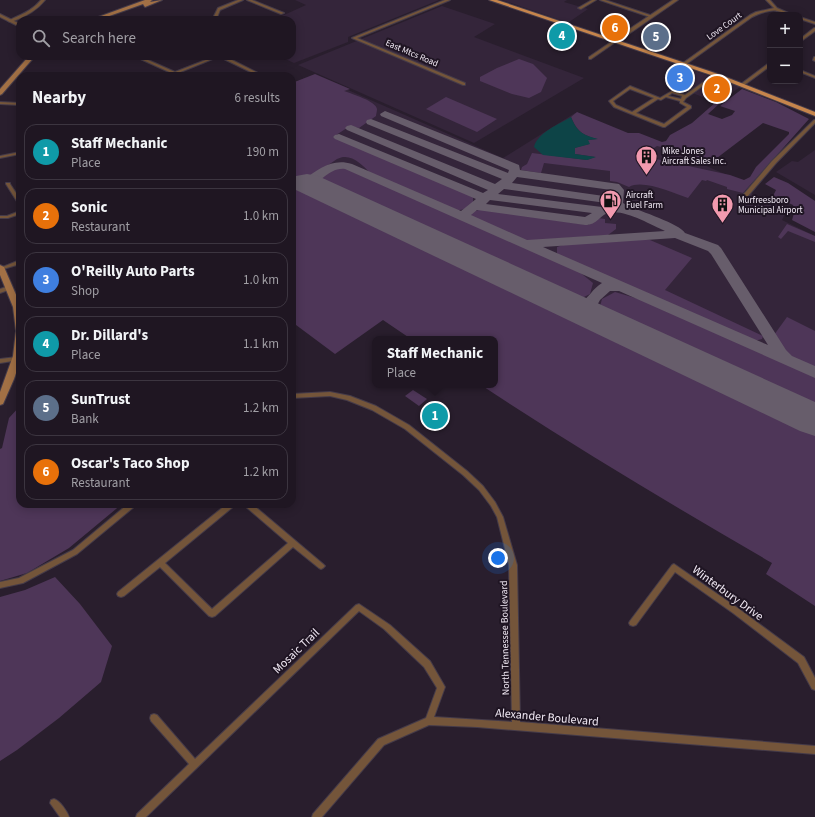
<!DOCTYPE html>
<html lang="en">
<head>
<meta charset="utf-8">
<style>
  body { margin:0; font-family:"Source Sans 3",sans-serif; background:#271f2a; color:#f1f3f6 }
  .controls { position:absolute; right:12px; top:12px; display:grid; overflow:hidden; border-radius:8px; box-shadow:0 2px 10px #0003 }
  .controls button { width:36px; height:36px; display:grid; place-items:center; padding:0; border:0; border-bottom:1px solid #3c3540; background:#1f1622; color:#f1f3f6; font:20px sans-serif }
  .you { position:absolute; left:498px; top:558px; width:14px; height:14px; margin:-10px; border:3px solid #fff; border-radius:50%; background:#1a73e8; box-shadow:0 0 0 6px #1a73e833 }
  .badge { display:grid; place-items:center; width:26px; height:26px; border-radius:50%; background:#f29aaf; color:#fff; font-size:13px; font-weight:700 }
  .pin { position:absolute; translate:-50% -50%; border:2px solid #fff; box-shadow:0 1px 4px #0006 }
  .popup { position:absolute; left:372px; top:336px; width:126px; height:52px; box-sizing:border-box; display:grid; place-content:center; border-radius:8px; background:#1f1622; filter:drop-shadow(0 1px 3px #0005); font-size:13px; white-space:nowrap; color:#a19fa5 }
  .popup b { font-size:15px; color:#f1f3f6 }
  .popup::after { content:''; position:absolute; left:50%; top:100%; margin-left:-8px; border:8px solid transparent; border-top-color:#1f1622 }
  .list { margin:0; padding:0; list-style:none }
  h2 { display:flex; justify-content:space-between; align-items:center; height:52px; margin:0; padding:0 16px; font-size:17px }
  h2 small { font-size:13px; font-weight:400; color:#a19fa5 }
  .list li { display:grid; grid-template-columns:26px 1fr auto; gap:12px; align-items:center; box-sizing:border-box; height:56px; margin:0 8px 8px; padding:0 8px; border:1px solid #3c3540; border-radius:12px }
  .list b { display:block; font-size:15px; white-space:nowrap }
  .list p { margin:0; font-size:13px; white-space:nowrap; color:#a19fa5 }
  .list em { font-size:13px; font-style:normal; color:#a19fa5 }
  .icon { flex:none; width:22px; height:22px; fill:none; stroke:currentColor; stroke-width:2; stroke-linecap:round; stroke-linejoin:round }
  .map { position:relative; flex:none; width:815px; height:817px; overflow:hidden }
  .search { position:absolute; background:#1f1622; box-shadow:0 2px 10px #0003; left:16px; top:16px; width:280px; height:44px; display:flex; align-items:center; gap:10px; box-sizing:border-box; padding:0 14px; border-radius:12px; color:#a19fa5; font-size:15px }
  .panel { position:absolute; background:#1f1622; box-shadow:0 2px 10px #0003; left:16px; top:72px; width:280px; height:436px; border-radius:12px }
  .map>svg:first-child { display:block }
  .built { fill:#34253a }
  .green { fill:#4e3658; fill-rule:evenodd }
  .water { fill:#0d4447 }
  .lines { fill:none; stroke-linecap:round; stroke-linejoin:round }
  .taxiway { fill:#675d6b; fill-rule:evenodd }
  .runway { fill:#675d6b; fill-rule:evenodd }
  .minor-casing { stroke:#453b49; stroke-width:2 }
  .tertiary-casing { stroke:#453b49; stroke-width:2 }
  .secondary-casing { stroke:#453b49; stroke-width:2 }
  .primary-casing { stroke:#453b49; stroke-width:2 }
  .minor { fill:#74553a; fill-rule:evenodd }
  .tertiary { fill:#74553a; fill-rule:evenodd }
  .secondary { fill:#a27045; fill-rule:evenodd }
  .primary { fill:#c6854c; fill-rule:evenodd }
  .labels { text-anchor:middle; stroke-width:4; stroke-linejoin:round; paint-order:stroke }
  .far-street-label { font-size:9px; fill:#f3ebf6; stroke:#1f1523 }
  .far-poi-label { font-size:9px; fill:#f3ebf6; stroke:#1f1523; text-anchor:start }
  .street-label { font-size:10px; fill:#f3ebf6; stroke:#1f1523 }
  .near-street-label { font-size:12px; fill:#f3ebf6; stroke:#1f1523 }
</style>
</head>
<body>
<div class="map">
<svg width="815" height="817" viewBox="0 0 815 817">
  <rect width="100%" height="100%" fill="#291e2d"/>
  <g class="built">
    <path d="M295 0H439L348 37V42L294 63 279 56H292V20H273L306 5Z"/>
    <path d="M502 0H567L564 2 588 9 569 22H566Z"/>
    <path d="M442 6 495 24 474 37 584 78 474 143 298 65Z"/>
    <path d="M681 66 740 87 720 101 715 102 685 90 689 88 663 78Z"/>
    <path d="M316 76 503 158 575 113 663 147 743 182 738 188 788 208 782 220 815 236V495L292 234V86Z"/>
    <path d="M815 150V195L776 172 792 161 798 162Z"/>
  </g>
  <g class="green">
    <path d="M519 59 533 64 547 78 541 92 529 98 512 94 480 81V77L497 68Z"/>
    <path d="M315 74 350 89 344 91C352 94 376 101 377 109 377 112 376 114 376 116L359 128 350 126 333 137 473 197V204C465 209 460 212 451 209L370 173C362 164 350 152 337 159L296 187 815 431V606L766 574 772 563C674 506 576 448 481 385H495V339H411L383 320 335 354 292 322V83Z"/>
    <path d="M742 89 776 102 809 119 743 193 727 189V187L707 180 706 181 702 180 688 198C673 193 643 179 629 187L617 182 610 181V171L544 163 541 173 521 170 522 167 527 164 532 153 587 160 595 157 575 154 574 148 589 144 588 140 597 139C582 135 577 131 571 117L577 112 628 133H639L662 142 666 141 670 135 692 123 716 102 720 103 708 114 722 119 732 115 735 111 720 106ZM763 123 789 132V134L756 167 750 177 744 180 730 175 647 157 651 150 657 146 670 149 709 164Z"/>
    <path d="M446 97 497 119 477 132 426 109Z"/>
    <path d="M345 167 577 270 593 283 590 294 578 300 321 182V177L332 169Z"/>
    <path d="M774 177 788 183 815 201V232L792 220 795 210 793 205 773 196 776 190 765 184Z"/>
    <path d="M482 209 588 225 598 218 605 219V223L616 224V229L608 235 526 241 474 219 471 215 472 212Z"/>
    <path d="M787 224 815 236V242L788 231 781 239 778 237Z"/>
    <path d="M616 240H650L692 258 665 290 763 336 762 339 754 341 745 337 561 257 557 253V247L563 245Z"/>
    <path d="M615 292 649 302 815 376V410L599 310 602 299Z"/>
    <path d="M787 317 815 331V368L789 356 774 335Z"/>
    <path d="M413 390 427 399 419 406 405 396Z"/>
    <path d="M20 406V504H122L69 548 27 573 0 581V449L2 448 9 418Z"/>
    <path d="M55 577 80 604 112 646 101 682 59 718 17 750 0 761V597L25 590Z"/>
  </g>
  <path class="water" d="M571 117C577 132 583 135 598 139L588 140 590 144 575 148V154L596 157 587 160 543 155 534 147C537 133 559 124 571 117Z"/>
  <g class="lines">
    <path class="taxiway" d="M385 111 519 165 520 170 619 184 624 190 623 203 628 206C640 211 680 224 685 233L718 245 721 248 786 350 792 356 815 366V378L619 291H610L600 300 595 309 606 319 604 322C594 325 589 318 582 313 579 310 570 311 566 309L564 306 566 303C571 301 578 303 582 301 588 299 593 288 602 283L345 169C327 167 318 189 303 186L301 183 303 180C319 169 332 158 352 164L461 211 476 199 335 139 333 137 335 135 339 134 483 193 488 190 347 130 345 128 347 126 351 125 495 184 502 179 367 124 366 122 367 120 371 119 508 173 509 170 381 116 380 114ZM517 177 611 190V197L512 183ZM504 189 606 203 610 205 602 207 498 194ZM490 200 592 213 585 217 486 204ZM477 210 585 225C598 225 599 215 609 213 624 209 651 225 665 231L527 240 471 215ZM675 238 708 251 711 254 768 345 543 247Z"/>
    <path class="runway" d="M307 174 318 176 815 402V436L800 431 296 190 292 182 296 176Z"/>
    <defs>
      <g id="minor">
        <path d="M41 0H45C36 11 25 17 11 22L8 21C21 14 31 12 41 0Z"/>
        <path d="M238 0H243L220 10 216 20H212L218 8Z"/>
        <path d="M247 0H252L284 13 281 14Z"/>
        <path d="M445 0H450L357 38 465 83V85H463L352 38Z"/>
        <path d="M592 0H596L581 9 578 8Z"/>
        <path d="M600 0H605L653 16 650 17Z"/>
        <path d="M766 0H770L777 8 793 15C787 15 783 12 777 11 771 9 758 14 752 17L685 65H683V63L750 15 756 12 774 8Z"/>
        <path d="M800 17 815 22V24L800 19Z"/>
        <path d="M814 28H815V31L800 42V39Z"/>
        <path d="M614 40 617 41 591 59H589V57Z"/>
        <path d="M134 56H139L175 72 216 56 226 57 264 76H259L224 59 215 58 178 73 183 76H178Z"/>
        <path d="M814 57H815V61L813 60Z"/>
        <path d="M769 63H770V66L743 86H741V84Z"/>
        <path d="M800 70 815 76V78L800 72Z"/>
        <path d="M715 74 718 75 686 98 683 102 691 106V108L665 127H663L614 107 609 101 630 86 660 98 672 91 685 95ZM630 89 654 98 632 112 616 105 613 101ZM672 93 682 96 681 99 668 96ZM666 97 680 101V103L687 107 664 124 636 113 658 99 661 100Z"/>
        <path d="M0 102 20 103V105L0 104Z"/>
        <path d="M814 120H815V123L776 163 742 203H738V201L772 161Z"/>
        <path d="M20 152V154L0 158V156Z"/>
        <path d="M6 183H10V184L20 199V204L18 203 6 184Z"/>
        <path d="M20 211V214L8 218H0V216H7Z"/>
        <path d="M20 260V264L0 270V268Z"/>
        <path d="M9 286 12 288 11 289 0 293V289Z"/>
        <path d="M17 357 19 358 20 359 19 360 0 363V359Z"/>
        <path d="M330 392 350 396 376 406 409 425 467 471 483 486 495 502 503 517 517 565 520 722 815 746V754L477 727 429 725 384 745 322 817H312L313 814 378 739 426 718 437 688 424 667 384 629 359 611 146 817H136L137 814 189 764 151 721 150 718 151 715 154 714 157 715 195 759 356 605 359 604 390 625 430 661 445 687 434 717 512 722 509 565 497 517 491 506 479 490 463 475 405 429 372 410 347 400 330 396 292 398V394Z"/>
        <path d="M128 504H136L135 506 77 554 23 583 0 588V582L19 578 73 550Z"/>
        <path d="M227 504H235L234 506 165 563 212 609 288 543 245 506 244 504H252L323 564 325 566 323 568 321 569 319 568 293 547 215 616 212 617 209 616 160 567 124 596 121 597 118 596 117 594 118 592Z"/>
        <path d="M674 564 739 609 804 657 815 678V690L812 689 798 663 733 613 675 572 636 625 633 626 630 625 629 623 630 621 672 565Z"/>
        <path d="M54 799C60 801 67 811 69 817H60L50 803 51 800Z"/>
      </g>
      <g id="tertiary">
        <path d="M673 0H678L617 42H613V40Z"/>
        <path d="M0 14 20 24V27L0 17Z"/>
      </g>
      <g id="secondary">
        <path d="M145 0H152L150 2 162 0 145 7 143 4 98 20H90Z"/>
        <path d="M29 56H35L2 94 0 95V89Z"/>
        <path d="M0 265 4 267 20 304V361L14 379 3 404 0 405V392L13 356 16 331 13 307 0 275Z"/>
      </g>
      <path id="primary" d="M489 0H497L718 74 815 112V116L714 76Z"/>
    </defs>
    <use href="#minor" class="minor-casing"/>
    <use href="#tertiary" class="tertiary-casing"/>
    <use href="#secondary" class="secondary-casing"/>
    <use href="#primary" class="primary-casing"/>
    <use href="#minor" class="minor"/>
    <use href="#tertiary" class="tertiary"/>
    <use href="#secondary" class="secondary"/>
    <use href="#primary" class="primary"/>
  </g>
  <defs>
    <symbol id="building-pin" viewBox="-11 -11 22 30"><path d="M0 17L-7.5 6A9.5 9.5 0 1 1 7.5 6Z" fill="#f29aaf" stroke="#1f1523"/><path d="M-4-6H4V6H1V3H-1V6H-4ZM-2.5-4.3h1.7v1.8h-1.7ZM.8-4.3h1.7v1.8H.8ZM-2.5-1h1.7V.8h-1.7ZM.8-1h1.7V.8H.8Z" fill="#111"/></symbol>
    <symbol id="fuel-pin" viewBox="-11 -11 22 30"><path d="M0 17L-7.5 6A9.5 9.5 0 1 1 7.5 6Z" fill="#f29aaf" stroke="#1f1523"/><path d="M-5.5-6h7V0h2V4h1.3V-2.5L3-4.5l.8-.8L6-3V5H2.5V1h-1V6h-7ZM-4.2-4.7v3.2H.2V-4.7Z" fill="#111"/></symbol>
  </defs>
  <g fill-rule="evenodd">
    <use href="#building-pin" x="634" y="144" width="25" height="34"/>
    <use href="#fuel-pin" x="598" y="188" width="25" height="34"/>
    <use href="#building-pin" x="710" y="192" width="25" height="34"/>
  </g>
  <g class="labels">
    <g class="far-street-label">
      <text transform="translate(724 26) rotate(-36)" y="3">Love Court</text>
      <text transform="translate(412 53) rotate(23)" y="3">East Mtcs Road</text>
    </g>
    <g class="far-poi-label">
      <text x="662" y="154">Mike Jones<tspan x="662" dy="10">Aircraft Sales Inc.</tspan></text>
      <text x="626" y="198">Aircraft<tspan x="626" dy="10">Fuel Farm</tspan></text>
      <text x="738" y="203">Murfreesboro<tspan x="738" dy="10">Municipal Airport</tspan></text>
    </g>
    <g class="street-label">
      <text transform="translate(504 638) rotate(-91)" y="4">North Tennessee Boulevard</text>
    </g>
    <g class="near-street-label">
      <text transform="translate(728 593) rotate(36)" y="4">Winterbury Drive</text>
      <text transform="translate(296 651) rotate(-44)" y="4">Mosaic Trail</text>
      <text transform="translate(547 717) rotate(5)" y="4">Alexander Boulevard</text>
    </g>
  </g>
</svg>
<div class="controls">
<button>+</button>
<button>−</button>
</div>
<div class="you"></div>
<div class="pin badge" style="left:435px;top:416px;background:#0f9aa8">1</div>
<div class="popup"><b>Staff Mechanic</b>Place</div>
<div class="pin badge" style="left:717px;top:89px;background:#e8710a">2</div>
<div class="pin badge" style="left:680px;top:78px;background:#3f7fe0">3</div>
<div class="pin badge" style="left:562px;top:36px;background:#0f9aa8">4</div>
<div class="pin badge" style="left:656px;top:37px;background:#5c6f8a">5</div>
<div class="pin badge" style="left:615px;top:28px;background:#e8710a">6</div>
<div class="search"><svg class="icon" aria-label="search" viewBox="0 0 24 24"><circle cx="10" cy="10" r="6"/><path d="M15 15l6 6"/></svg>Search here</div>
<section class="panel">
<h2>Nearby<small>6 results</small></h2>
<ul class="list">
<li><span class="badge" style="background:#0f9aa8">1</span><div><b>Staff Mechanic</b><p>Place</p></div><em>190 m</em></li>
<li><span class="badge" style="background:#e8710a">2</span><div><b>Sonic</b><p>Restaurant</p></div><em>1.0 km</em></li>
<li><span class="badge" style="background:#3f7fe0">3</span><div><b>O'Reilly Auto Parts</b><p>Shop</p></div><em>1.0 km</em></li>
<li><span class="badge" style="background:#0f9aa8">4</span><div><b>Dr. Dillard's</b><p>Place</p></div><em>1.1 km</em></li>
<li><span class="badge" style="background:#5c6f8a">5</span><div><b>SunTrust</b><p>Bank</p></div><em>1.2 km</em></li>
<li><span class="badge" style="background:#e8710a">6</span><div><b>Oscar's Taco Shop</b><p>Restaurant</p></div><em>1.2 km</em></li>
</ul>
</section>
</div>
</body>
</html>
